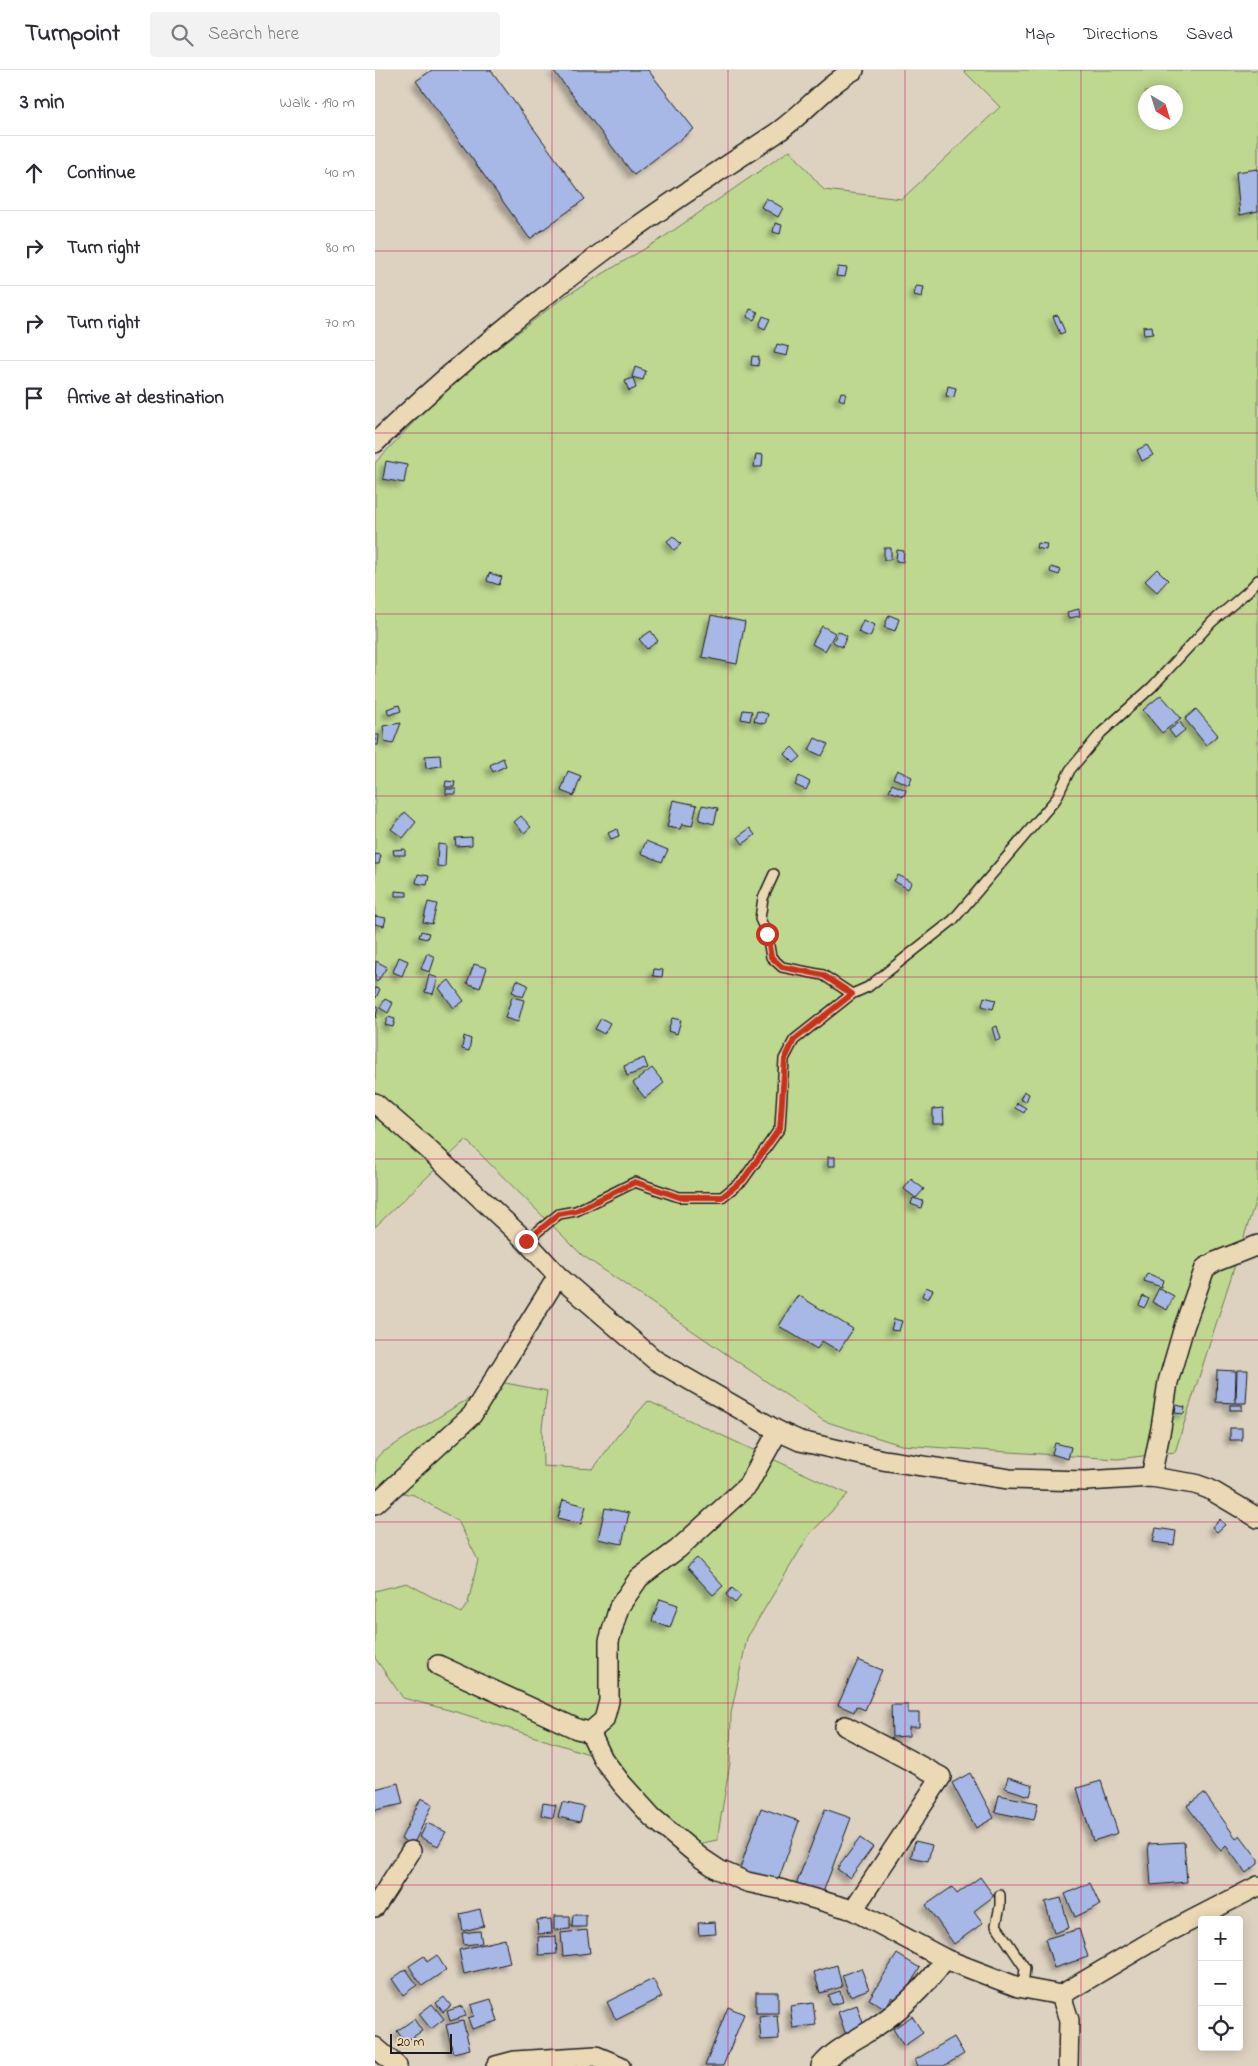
<!DOCTYPE html>
<html lang="en">
<head>
<meta charset="utf-8">
<style>
  body { margin:0; font-family:"Indie Flower",sans-serif; background:#f2f2f3; color:#2b2b33 }
  .controls { position:absolute; right:15px; bottom:15px; display:grid; overflow:hidden; border-radius:5px; box-shadow:0 2px 12px #0003 }
  .controls button { width:45px; height:45px; display:grid; place-items:center; padding:0; border:0; border-bottom:1px solid #e1e1e2; background:#fff; color:#2b2b33; font:25px sans-serif }
  .compass { position:absolute; left:763px; top:15px; width:45px; height:45px; border-radius:50%; background:#fff; box-shadow:0 2px 12px #0003; rotate:142deg }
  .scale { position:absolute; left:15px; bottom:12px; width:62px; box-sizing:border-box; padding-left:5px; border:2px solid #1c1c1c; border-top:0; font-size:14px; line-height:18px; white-space:nowrap; color:#1c1c1c; -webkit-text-stroke:4px #ebd9b6; paint-order:stroke }
  .stop { position:absolute; width:15px; height:15px; margin:-11px; border:4px solid #c8321e; border-radius:50%; background:#fff }
  .stop.end { background:#c8321e; border-color:#fff; box-shadow:0 1px 5px #0008 }
  .list { margin:0; padding:0; list-style:none }
  h2 { display:flex; justify-content:space-between; align-items:center; height:65px; margin:0; padding:0 20px; font-size:21px }
  h2 small { font-size:16px; font-weight:400; color:#7c7c81 }
  .list li { display:grid; grid-template-columns:32px 1fr auto; gap:15px; align-items:center; box-sizing:border-box; height:75px; padding:0 20px; border-top:1px solid #e1e1e2 }
  .list b { display:block; font-size:19px; white-space:nowrap }
  .list em { font-size:16px; font-style:normal; color:#7c7c81 }
  .icon { flex:none; width:28px; height:28px; fill:none; stroke:currentColor; stroke-width:2; stroke-linecap:round; stroke-linejoin:round }
  .map { position:relative; flex:none; width:883px; height:1996px; overflow:hidden }
  header { display:flex; align-items:center; gap:30px; box-sizing:border-box; height:70px; padding:0 25px; background:#fff; border-bottom:1px solid #e1e1e2 }
  header strong { font-size:24px }
  nav { display:flex; gap:28px; margin-inline-start:auto; font-size:18px }
  .search { width:350px; height:45px; background:#f2f2f3; display:flex; align-items:center; gap:12px; box-sizing:border-box; padding:0 18px; border-radius:5px; color:#7c7c81; font-size:19px }
  main { display:flex }
  aside { flex:1; background:#fff }
  .map>svg:first-child { display:block }
  .green { fill:#bed890; stroke:#6d7a56; fill-rule:evenodd }
  .building { fill:#a7b8e7; stroke:#1c1c1c; filter:url(#shadow) }
  .lines { fill:none; stroke-linecap:round; stroke-linejoin:round }
  .lane-casing { stroke:#1c1c1c; stroke-width:12 }
  .street-casing { stroke:#1c1c1c; stroke-width:22 }
  .lane { stroke:#ebd9b6; stroke-width:9 }
  .street { stroke:#ebd9b6; stroke-width:19 }
  .route { stroke:#c8321e; stroke-width:6 }
  .grid { fill:none; stroke:#c2185b; stroke-width:1; stroke-opacity:0.55 }
</style>
</head>
<body>
<header>
<strong>Turnpoint</strong>
<div class="search"><svg class="icon" aria-label="search" viewBox="0 0 24 24"><circle cx="10" cy="10" r="6"/><path d="M15 15l6 6"/></svg>Search here</div>
<nav><a>Map</a><a>Directions</a><a>Saved</a></nav>
</header>
<main>
<aside>
<h2>3 min<small>Walk · 190 m</small></h2>
<ul class="list">
<li><svg class="icon" aria-label="ahead" viewBox="0 0 24 24"><path d="M12 20V5M6 11l6-6 6 6"/></svg><div><b>Continue</b></div><em>40 m</em></li>
<li><svg class="icon" aria-label="right" viewBox="0 0 24 24"><path d="M7 20v-9h11M14 6l5 5-5 5"/></svg><div><b>Turn right</b></div><em>80 m</em></li>
<li><svg class="icon" aria-label="right" viewBox="0 0 24 24"><path d="M7 20v-9h11M14 6l5 5-5 5"/></svg><div><b>Turn right</b></div><em>70 m</em></li>
<li><svg class="icon" aria-label="arrive" viewBox="0 0 24 24"><path d="M6 21V4h12l-3 4 3 4H6"/></svg><div><b>Arrive at destination</b></div></li>
</ul>
</aside>
<div class="map">
<svg width="883" height="1996" viewBox="0 0 883 1996">
  <defs>
    <filter id="shadow"><feDropShadow dx="-4.5" dy="4.5" stdDeviation="2.5" flood-color="#0004"/></filter>
  </defs>
  <rect width="100%" height="100%" fill="#ddd2c0"/>
  <filter id="ink" filterUnits="userSpaceOnUse"><feTurbulence type="fractalNoise" baseFrequency=".02" numOctaves="2"/><feDisplacementMap in="SourceGraphic" scale="10" xChannelSelector="R" yChannelSelector="G"/><feConvolveMatrix kernelMatrix="1 2 1 2 8 2 1 2 1" color-interpolation-filters="sRGB"/></filter>
  <g filter="url(#ink)">
    <g class="green">
      <path d="M588 0H883V1123L800 1382 743 1389 526 1375 449 1351 207 1185 91 1070 0 1157V393L71 318 189 227 286 169 415 80 449 120 527 129 625 37ZM770 22H800V52H770Z"/>
      <path d="M125 1312 172 1321 167 1357 168 1396 218 1399 243 1365 273 1331 473 1424 434 1465 372 1568 356 1643 355 1693 342 1770 318 1775 279 1744 239 1692 85 1643 28 1628 0 1588V1521L32 1513 86 1543 93 1533 103 1490 83 1451 39 1425 0 1418V1390L5 1384 81 1336Z"/>
    </g>
    <g class="building">
      <path d="M57 0H116L210 129 155 169 41 11Z"/>
      <path d="M178 0H273L319 59 259 105Z"/>
      <path d="M883 99V141L865 145 861 102Z"/>
      <path d="M391 128 408 138 403 147 386 137Z"/>
      <path d="M400 153 407 155 405 164 398 162Z"/>
      <path d="M463 197 472 198 470 207 461 206Z"/>
      <path d="M541 216 549 217 547 227 539 225Z"/>
      <path d="M375 239 383 242 379 250 372 247Z"/>
      <path d="M683 245 690 262 685 264 678 246Z"/>
      <path d="M388 246 395 249 390 259 384 256Z"/>
      <path d="M777 256 778 264 769 265 768 257Z"/>
      <path d="M402 274 414 277 412 286 399 283Z"/>
      <path d="M377 286 384 287 383 296 376 295Z"/>
      <path d="M260 297 271 301 268 310 257 307Z"/>
      <path d="M258 308 261 318 254 321 250 311Z"/>
      <path d="M573 316 581 318 579 327 571 326Z"/>
      <path d="M466 322 471 323 469 331 464 329Z"/>
      <path d="M772 375 778 385 767 391 762 380Z"/>
      <path d="M381 384 388 385 387 397H379Z"/>
      <path d="M11 391 32 395 29 413 8 409Z"/>
      <path d="M298 466 306 474 299 480 292 471Z"/>
      <path d="M662 473 672 474 671 480 661 478Z"/>
      <path d="M509 478H516V489L509 490Z"/>
      <path d="M522 480 529 481 528 492 521 491Z"/>
      <path d="M676 497 686 500 684 505 675 502Z"/>
      <path d="M782 499 793 510 782 522 770 511Z"/>
      <path d="M114 503 127 507 124 515 112 511Z"/>
      <path d="M704 539 705 546 693 548 692 542Z"/>
      <path d="M336 545 370 552 362 594 327 587Z"/>
      <path d="M514 545 524 549 520 561 509 557Z"/>
      <path d="M488 550 500 555 495 567 483 562Z"/>
      <path d="M447 556 460 563 450 581 437 574Z"/>
      <path d="M276 561 283 571 272 579 264 569Z"/>
      <path d="M463 561 472 566 467 577 458 572Z"/>
      <path d="M786 625 806 648 787 663 768 640Z"/>
      <path d="M24 635 26 641 14 645 12 639Z"/>
      <path d="M821 639 843 665 831 675 810 649Z"/>
      <path d="M368 640 377 641 375 651 366 649Z"/>
      <path d="M382 641 393 644 390 654 379 651Z"/>
      <path d="M805 652 810 660 800 668 794 660Z"/>
      <path d="M26 653 18 674 10 672 8 656Z"/>
      <path d="M0 665H4L3 675H0Z"/>
      <path d="M440 668 453 674 447 686 434 680Z"/>
      <path d="M417 677 426 687 419 693 410 684Z"/>
      <path d="M65 685 66 696 51 698 50 686Z"/>
      <path d="M128 688 131 696 118 702 115 695Z"/>
      <path d="M522 700 537 707 534 715 518 708Z"/>
      <path d="M193 701 206 706 199 726 186 721Z"/>
      <path d="M424 706 435 712 431 720 420 715Z"/>
      <path d="M71 711 80 712 79 717H70Z"/>
      <path d="M517 714 531 720 529 726 514 721Z"/>
      <rect x="71" y="719" width="10" height="5"/>
      <path d="M298 730 322 735 317 756 307 754 305 759 292 757Z"/>
      <path d="M327 735 343 738 339 754 324 750Z"/>
      <path d="M30 742 41 752 28 768 16 759Z"/>
      <path d="M146 746 156 757 149 763 139 752Z"/>
      <path d="M375 758 380 765 368 774 363 767Z"/>
      <path d="M242 759 244 766 236 769 233 763Z"/>
      <path d="M97 767V775L81 776 80 768Z"/>
      <path d="M271 771 293 780 287 792 266 783Z"/>
      <path d="M63 774 71 775 70 797 62 796Z"/>
      <path d="M30 779V785H19L18 780Z"/>
      <path d="M0 784 6 785 4 794H0Z"/>
      <path d="M43 804 54 806 52 815 41 813Z"/>
      <path d="M523 805 537 812 533 819 519 811Z"/>
      <path d="M20 821 32 822V826H20Z"/>
      <path d="M53 832 62 834 57 854 48 852Z"/>
      <path d="M0 846 11 848 9 856 0 854Z"/>
      <path d="M46 861 54 863 52 869 44 867Z"/>
      <path d="M52 883 60 887 55 902 46 899Z"/>
      <path d="M24 887 33 891 27 906 18 902Z"/>
      <path d="M1 891 12 897 2 912 0 910Z"/>
      <path d="M99 894 112 898 105 918 92 913Z"/>
      <path d="M279 899 288 900 287 907 278 906Z"/>
      <path d="M54 905 63 908 58 924 50 922Z"/>
      <path d="M74 910 89 931 79 938 64 918Z"/>
      <path d="M142 910 153 915 148 927 137 922Z"/>
      <path d="M0 918 5 919 1 928H0Z"/>
      <path d="M137 927 149 930 143 952 130 948Z"/>
      <path d="M609 927 621 930 618 939 607 936Z"/>
      <path d="M10 929 18 933 13 943 5 938Z"/>
      <path d="M0 935 3 936 1 948 0 947Z"/>
      <path d="M13 947 20 949 18 957 10 955Z"/>
      <path d="M226 948 235 953 229 964 220 959Z"/>
      <path d="M297 948 306 950 302 964 293 961Z"/>
      <path d="M622 956 626 969 621 971 617 958Z"/>
      <path d="M89 966 96 969 94 981 87 979Z"/>
      <path d="M269 988 273 998 252 1006 249 996Z"/>
      <path d="M277 998 289 1013 270 1028 258 1013Z"/>
      <path d="M649 1021 654 1024 651 1032 645 1029Z"/>
      <path d="M642 1033 651 1038 649 1043 640 1038Z"/>
      <path d="M568 1038 569 1054H558V1039Z"/>
      <rect x="453" y="1087" width="7" height="9"/>
      <path d="M536 1109 549 1119 541 1128 529 1119Z"/>
      <path d="M538 1128 548 1131 546 1138 536 1134Z"/>
      <path d="M772 1203 788 1210 786 1217 769 1211Z"/>
      <path d="M551 1217 558 1220 553 1229 547 1226Z"/>
      <path d="M784 1218 799 1226 792 1240 777 1232Z"/>
      <path d="M423 1225 478 1259 464 1281 447 1271 442 1279 404 1256Z"/>
      <path d="M768 1226 774 1229 769 1238 764 1235Z"/>
      <path d="M519 1249 527 1251 524 1261 516 1260Z"/>
      <path d="M842 1300 861 1301 860 1333 841 1332Z"/>
      <path d="M862 1300H873L871 1333H861Z"/>
      <path d="M801 1335 810 1337 809 1344 800 1343Z"/>
      <rect x="855" y="1335" width="12" height="5"/>
      <rect x="855" y="1358" width="12" height="12"/>
      <path d="M680 1373 696 1377 693 1389 677 1384Z"/>
      <path d="M188 1430 211 1436 206 1454 183 1448Z"/>
      <path d="M230 1438 254 1443 247 1474 223 1469Z"/>
      <path d="M845 1449 850 1455 842 1462 837 1457Z"/>
      <path d="M781 1458 801 1461 799 1475 778 1472Z"/>
      <path d="M322 1488 348 1516 338 1525 312 1497Z"/>
      <path d="M357 1518 366 1526 360 1533 351 1525Z"/>
      <path d="M285 1529 303 1535 295 1558 277 1551Z"/>
      <path d="M483 1590 507 1600 490 1640 481 1636 479 1642 463 1635Z"/>
      <path d="M516 1635H533V1643H544V1657H534V1666L517 1667Z"/>
      <path d="M595 1703 619 1748 601 1758 577 1713Z"/>
      <path d="M633 1707 658 1715 655 1726 630 1718Z"/>
      <path d="M726 1711 743 1763 718 1771 702 1718Z"/>
      <path d="M23 1713 28 1734 0 1740V1719Z"/>
      <path d="M829 1723 861 1768 865 1765 883 1789V1794L871 1803 851 1776 846 1781 812 1736Z"/>
      <path d="M624 1725 663 1733 659 1750 620 1742Z"/>
      <path d="M46 1728 58 1734 38 1775 26 1769Z"/>
      <path d="M187 1732 209 1737 205 1752 183 1747Z"/>
      <path d="M168 1733 181 1735 178 1748 166 1745Z"/>
      <path d="M386 1738 424 1751 402 1814 364 1801Z"/>
      <path d="M450 1739 476 1748 447 1825 421 1815Z"/>
      <path d="M52 1753 71 1762 63 1776 45 1767Z"/>
      <path d="M485 1768 498 1777 475 1808 462 1799Z"/>
      <path d="M540 1771 557 1775 553 1791 536 1787Z"/>
      <path d="M809 1772 812 1812 776 1815 773 1774Z"/>
      <path d="M605 1807 619 1826 599 1841 608 1853 579 1874 551 1835 577 1817 582 1824Z"/>
      <path d="M715 1813 725 1835 700 1847 690 1824Z"/>
      <path d="M686 1828 694 1858 679 1863 670 1832Z"/>
      <path d="M105 1839 109 1856 88 1861 85 1844Z"/>
      <path d="M198 1845H211V1857H197Z"/>
      <path d="M179 1846H195V1859L179 1860Z"/>
      <path d="M176 1849 177 1863 163 1864 162 1850Z"/>
      <path d="M340 1852 341 1864 324 1865 323 1853Z"/>
      <path d="M704 1859 713 1887 679 1898 670 1869Z"/>
      <path d="M212 1860 215 1883 188 1886 186 1863Z"/>
      <path d="M105 1861 107 1873 89 1875 87 1863Z"/>
      <path d="M181 1866 182 1884 164 1885 163 1867Z"/>
      <path d="M130 1869 135 1893 89 1904 84 1880Z"/>
      <path d="M522 1884 545 1898 524 1932 517 1927 510 1938 494 1929Z"/>
      <path d="M62 1885 71 1900 47 1916 34 1896 49 1886 52 1892Z"/>
      <path d="M462 1895 467 1917 445 1923 439 1902Z"/>
      <path d="M486 1898 494 1919 475 1926 467 1905Z"/>
      <path d="M31 1899 42 1915 28 1925 17 1909Z"/>
      <path d="M278 1909 287 1927 241 1950 232 1932Z"/>
      <path d="M465 1921 468 1932 456 1935 453 1925Z"/>
      <rect x="381" y="1922" width="22" height="21"/>
      <path d="M69 1927 76 1936 68 1942 61 1933Z"/>
      <path d="M116 1929 123 1951 97 1959 93 1948 99 1946 96 1935Z"/>
      <path d="M438 1933 441 1955 418 1958 415 1936Z"/>
      <path d="M57 1934 69 1949 56 1959 44 1944Z"/>
      <path d="M482 1935 490 1959 471 1965 463 1942Z"/>
      <path d="M88 1936 91 1946 75 1951 72 1941Z"/>
      <path d="M353 1937 369 1944 348 1996H330Z"/>
      <path d="M402 1945 404 1969 386 1970 384 1947Z"/>
      <path d="M537 1946 548 1963 529 1976 518 1959Z"/>
      <path d="M39 1949 47 1961 30 1972 22 1961Z"/>
      <path d="M88 1951 95 1979 78 1983 71 1955Z"/>
      <path d="M579 1967 589 1984 569 1996H543L540 1990Z"/>
    </g>
    <g class="lines">
      <defs>
        <g id="lane">
          <path d="M399 804 388 828 385 849 392 864 396 887 407 897 448 905 477 924"/>
          <path d="M151 1171 184 1144 201 1141 260 1112 304 1127H347L368 1110 405 1058 409 989 419 970 477 924 493 917 578 850 681 729 695 700 726 663 777 617 837 552 872 522 883 510"/>
          <path d="M625 1825V1836L621 1855 650 1898 649 1907 643 1917"/>
        </g>
        <g id="street">
          <path d="M0 373C75 300 156 235 241 172 292 134 346 100 400 64 428 45 449 17 479 0"/>
          <path d="M0 1033 53 1079 151 1171 183 1206 280 1290 403 1361 425 1371 508 1390 634 1409 711 1411 776 1407 820 1414 834 1419 883 1448"/>
          <path d="M776 1407 786 1358 793 1312 809 1257 830 1198 840 1192 883 1175"/>
          <path d="M0 1434 97 1345 183 1206"/>
          <path d="M63 1595 202 1659 215 1662 229 1650 234 1631V1571L244 1537 264 1508 303 1479 373 1415 403 1361"/>
          <path d="M470 1656 566 1707 478 1840"/>
          <path d="M215 1662 228 1689 247 1714 277 1747 326 1788 344 1800 372 1812 409 1820 478 1840 570 1889 643 1917 686 1925"/>
          <path d="M0 1837 36 1781"/>
          <path d="M0 1977 22 1996"/>
          <path d="M121 1996 140 1991 221 1986 245 1996"/>
          <path d="M446 1996C459 1980 479 1971 496 1960 525 1941 550 1917 570 1889"/>
          <path d="M693 1996 694 1950 686 1925 784 1867 883 1816"/>
        </g>
      </defs>
      <use href="#lane" class="lane-casing"/>
      <use href="#street" class="street-casing"/>
      <use href="#lane" class="lane"/>
      <use href="#street" class="street"/>
    </g>
  </g>
  <g class="lines" filter="url(#ink)">
    <path class="route" d="M151 1171 184 1144 201 1141 260 1112 304 1127H347L368 1110 405 1058 410 989 419 970 477 924 448 905 407 897 396 887 392 864"/>
  </g>
  <path class="grid" d="M177 0V1996M353 0V1996M530 0V1996M706 0V1996M0 181H883M0 363H883M0 544H883M0 726H883M0 907H883M0 1089H883M0 1270H883M0 1452H883M0 1633H883M0 1815H883"/>
</svg>
<div class="controls">
<button>+</button>
<button>−</button>
<button><svg class="icon" aria-label="locate" viewBox="0 0 24 24"><circle cx="12" cy="12" r="6"/><path d="M12 2v4M12 18v4M2 12h4M18 12h4"/></svg></button>
</div>
<svg class="compass" viewBox="-18 -18 36 36"><path d="M0-13l5 13h-10z" fill="#e53935"/><path d="M0 13l5-13h-10z" fill="#7c7c81"/></svg>
<div class="scale">20 m</div>
<div class="stop" style="left:392px;top:864px"></div>
<div class="stop end" style="left:151px;top:1171px"></div>
</div>
</main>
</body>
</html>
